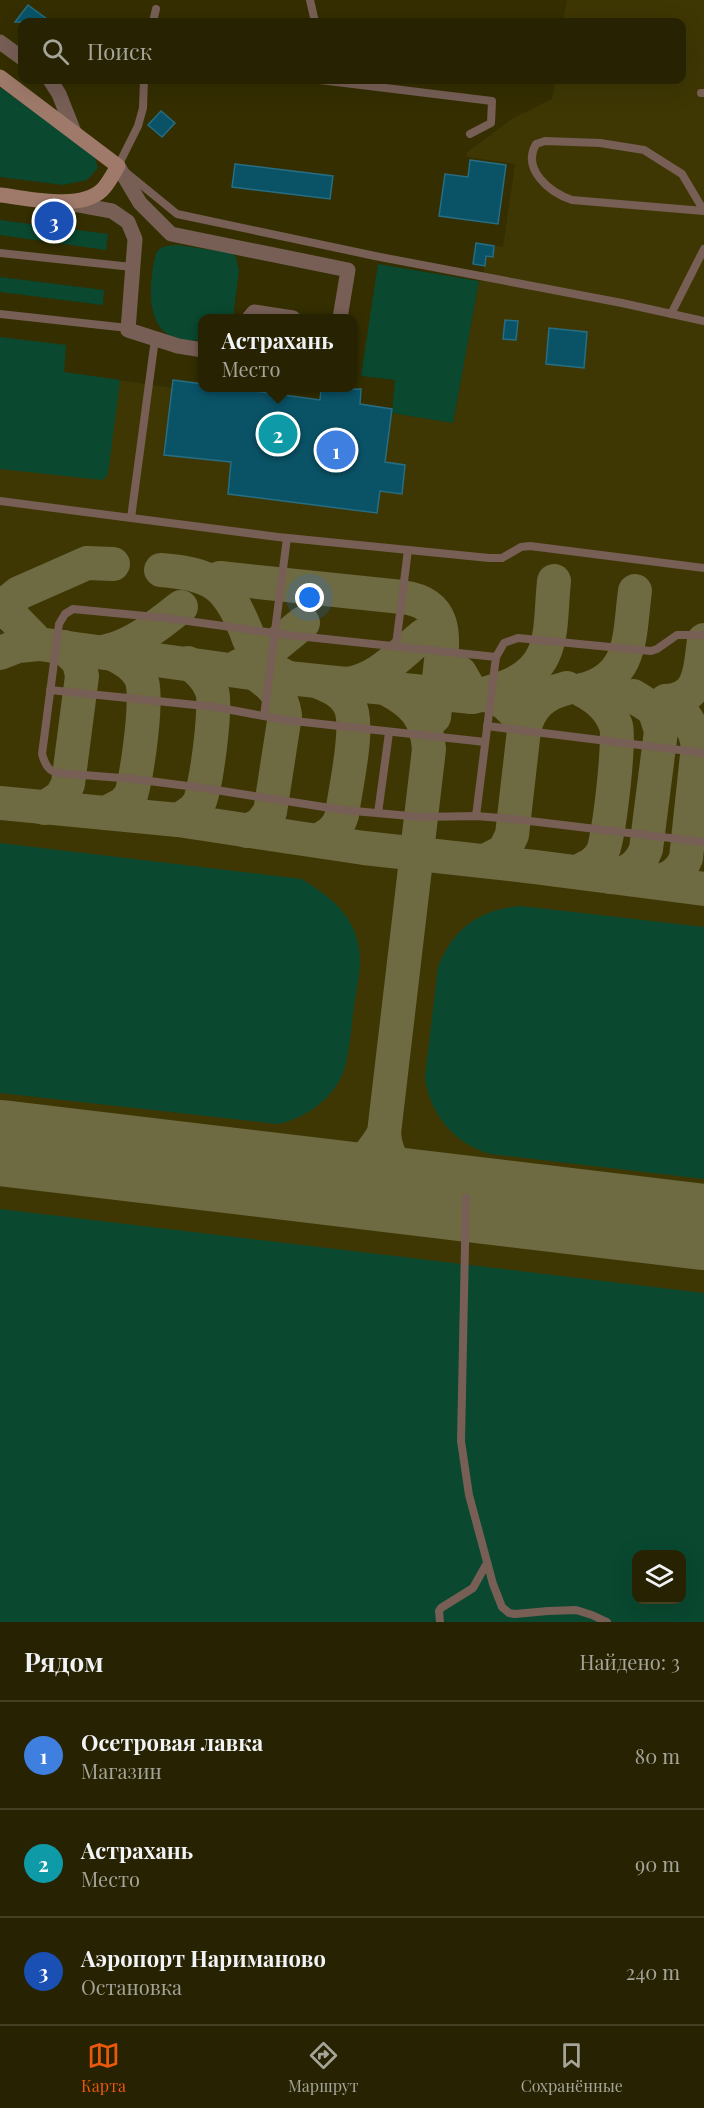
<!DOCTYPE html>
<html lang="ru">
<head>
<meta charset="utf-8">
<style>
  body { margin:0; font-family:"Playfair Display",serif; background:#332f10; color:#f1f3f6 }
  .controls { position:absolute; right:18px; bottom:18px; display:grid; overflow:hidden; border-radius:12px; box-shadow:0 6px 24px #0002 }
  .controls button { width:54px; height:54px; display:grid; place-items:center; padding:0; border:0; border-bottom:2px solid #433f23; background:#272201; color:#f1f3f6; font:30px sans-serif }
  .you { position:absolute; left:310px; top:598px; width:21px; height:21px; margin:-15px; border:4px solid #fff; border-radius:50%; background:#1a73e8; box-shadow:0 0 0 9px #1a73e833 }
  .badge { display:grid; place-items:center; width:39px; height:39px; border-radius:50%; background:#ea580c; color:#fff; font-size:20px; font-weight:700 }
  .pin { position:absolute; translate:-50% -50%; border:3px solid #fff; box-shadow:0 2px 6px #0006 }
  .popup { position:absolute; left:198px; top:314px; width:159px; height:78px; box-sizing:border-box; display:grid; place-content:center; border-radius:12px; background:#272201; filter:drop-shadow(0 2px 4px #0005); font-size:20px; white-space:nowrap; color:#a4a499 }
  .popup b { font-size:22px; color:#f1f3f6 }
  .popup::after { content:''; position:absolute; left:50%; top:100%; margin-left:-12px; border:12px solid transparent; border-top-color:#272201 }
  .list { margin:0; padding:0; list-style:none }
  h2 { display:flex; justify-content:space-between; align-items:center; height:78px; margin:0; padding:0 24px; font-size:26px }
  h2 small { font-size:20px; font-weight:400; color:#a4a499 }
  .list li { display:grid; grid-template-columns:39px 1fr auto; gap:18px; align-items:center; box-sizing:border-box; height:108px; padding:0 24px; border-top:2px solid #433f23 }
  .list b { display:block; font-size:22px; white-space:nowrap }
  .list p { margin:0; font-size:20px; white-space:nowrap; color:#a4a499 }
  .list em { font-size:20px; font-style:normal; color:#a4a499 }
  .icon { flex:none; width:33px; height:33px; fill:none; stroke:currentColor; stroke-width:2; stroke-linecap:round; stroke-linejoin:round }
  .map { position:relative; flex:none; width:704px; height:1622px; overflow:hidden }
  .search { position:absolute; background:#272201; box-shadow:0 6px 24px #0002; left:18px; right:18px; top:18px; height:66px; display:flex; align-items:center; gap:15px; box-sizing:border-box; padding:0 21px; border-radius:12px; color:#a4a499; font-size:22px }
  .sheet { height:402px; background:#272201 }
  nav { display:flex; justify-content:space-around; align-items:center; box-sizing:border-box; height:84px; border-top:2px solid #433f23; background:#272201; font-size:16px; color:#a4a499 }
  nav a { display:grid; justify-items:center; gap:3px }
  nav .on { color:#ea580c }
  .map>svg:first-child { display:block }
  .built { fill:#3e3704; fill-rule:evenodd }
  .green { fill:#0a4830; fill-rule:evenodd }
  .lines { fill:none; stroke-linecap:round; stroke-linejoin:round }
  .taxiway { stroke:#6e6a42; stroke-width:34 }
  .runway { stroke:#6e6a42; stroke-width:86 }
  .building { fill:#0a5367; stroke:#276d83; stroke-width:1.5 }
  .service { stroke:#775f56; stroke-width:8 }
  .minor { stroke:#775f56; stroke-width:15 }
  .secondary { stroke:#9f7a6b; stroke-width:15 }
</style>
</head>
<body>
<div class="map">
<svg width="704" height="1622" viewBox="0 0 704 1622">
  <rect width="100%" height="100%" fill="#342e01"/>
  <path class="built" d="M567 0H704V1622H0V337L66 345 64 372 172 388H203L320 400 321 390 361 389 360 404 392 409V413L453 423 479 281H481L485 266 473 264 476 243 503 247 515 164 467 157 466 153 513 118 552 99 555 80H682V22H563ZM636 1554H682V1600H636Z"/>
  <g class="green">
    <path d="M0 87 94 155 98 168 87 180 63 185 0 177Z"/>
    <path d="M0 220 108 234 106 250 0 235Z"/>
    <path d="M178 245 232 253 236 257 239 270 233 318H203V341C194 340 183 341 175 338 143 327 150 277 156 253 162 245 169 245 178 245Z"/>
    <path d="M378 264 479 281 453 423 392 413 395 380 361 376Z"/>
    <path d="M0 277 104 290 103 305 0 292Z"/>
    <path d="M0 337 66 345 64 372 120 380 109 467 107 476 102 480 0 469Z"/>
    <path d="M0 843 302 879C322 892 342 905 352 926 366 956 358 977 354 1007 351 1027 350 1048 345 1067 336 1097 307 1118 278 1124L0 1093Z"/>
    <path d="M521 906 704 927V1179L490 1154C455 1144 429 1114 425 1077L438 967C453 928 480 909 521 906Z"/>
    <path d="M0 1209 704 1293V1622H0ZM636 1554H682V1600H636Z"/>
  </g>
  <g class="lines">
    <g class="taxiway">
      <path d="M161 570C211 574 227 583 246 631 250 643 256 658 268 666 274 671 281 674 288 678"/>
      <path d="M214 583 220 578 402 597C447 603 444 634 440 670 438 685 436 701 434 717"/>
      <path d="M0 604 39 644 288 678 472 697"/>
      <path d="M0 612 8 602 19 593 87 563 113 564"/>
      <path d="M103 652C134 646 156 626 181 607"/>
      <path d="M0 653 18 646 39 644"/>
      <path d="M239 666 260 658 303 623"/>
      <path d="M460 673 471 692 493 697 505 703 517 715 524 730 512 835 504 851 485 861"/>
      <path d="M345 684C376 682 400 654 424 635"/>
      <path d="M583 690C634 677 629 634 635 591"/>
      <path d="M472 697C483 695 493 691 503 688 557 669 549 629 554 581"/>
      <path d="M666 701C702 699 700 668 704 640"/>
      <path d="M524 730C530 706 543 694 567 688"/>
      <path d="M0 803 178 820 364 848 535 867 704 889"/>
      <path d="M44 808 61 797 68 784 82 676 79 662 64 647"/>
      <path d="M106 813 123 804 131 795C137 774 149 696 141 678 135 666 125 660 113 654"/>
      <path d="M178 820C186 816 194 811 199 803 206 789 217 705 212 691 208 679 199 670 188 663"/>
      <path d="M247 831 260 825 270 812 285 715C282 694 271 684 254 673"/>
      <path d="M319 840C331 834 338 828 342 815 345 788 361 725 349 704 343 692 331 687 319 682"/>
      <path d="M577 872C587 867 596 864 602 853 609 841 620 740 616 726 610 708 597 698 582 690"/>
      <path d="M611 877C628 873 640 866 646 849L661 731 655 712 649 706 633 696"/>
      <path d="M653 882C669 880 680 873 686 858L698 746 695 733 686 718 666 701"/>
      <path d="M384 1133C386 1165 407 1179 432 1194"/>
      <path d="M301 1179C342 1178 363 1171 384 1133L429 749C426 717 415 704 387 689"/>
    </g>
    <path class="runway" d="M0 1143 704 1227"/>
  </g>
  <g class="building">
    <path d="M28 5 51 22H15Z"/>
    <path d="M161 111 175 123 162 137 148 125Z"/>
    <path d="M470 160 506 165 498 224 439 216 445 174 468 177Z"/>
    <path d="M235 164 333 176 330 199 232 187Z"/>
    <path d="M476 243 494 246 493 257 486 256 485 266 473 264Z"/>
    <path d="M505 320 518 321 516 340 503 339Z"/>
    <path d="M549 328 587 332 584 368 546 364Z"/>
    <path d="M173 380 203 384V387H226L320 400 321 390 361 389 360 404 392 409 385 462 405 465 402 494 380 491 377 513 228 494 231 462 164 455Z"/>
  </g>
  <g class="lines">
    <g class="service">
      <path d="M310 0 315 22"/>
      <path d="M153 22 156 9"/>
      <path d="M320 80 492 101 491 123 470 134"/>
      <path d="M701 93H704"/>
      <path d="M545 141 600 143 644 150 682 174 704 211 572 200C551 193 521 170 536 144Z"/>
      <path d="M118 166 138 126 143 108 144 80"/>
      <path d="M128 174 177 214 375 256 622 303 704 321"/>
      <path d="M0 253 132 267"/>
      <path d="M0 314 128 328"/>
      <path d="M671 314 704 249"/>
      <path d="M0 501 278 537 489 558H502L521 547 530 546 704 568"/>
      <path d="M131 518 155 339"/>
      <path d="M396 645 408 550"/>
      <path d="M496 657 288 635 166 618 73 609 65 614 59 624 42 754C45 764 48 771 58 773L134 779 203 788 343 810 421 817 476 816 513 819 704 842"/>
      <path d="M50 690 215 707 285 720 485 742"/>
      <path d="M264 716 287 538"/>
      <path d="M487 726 704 753"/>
      <path d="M378 813 389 733"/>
      <path d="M476 816 496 657 504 643 518 638 651 651 657 649 677 635H704"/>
      <path d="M466 1198 461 1441 469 1495 493 1584 502 1607 509 1613 515 1614 548 1611 576 1610 592 1615 607 1622"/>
      <path d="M440 1622 439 1611 441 1608 473 1588 487 1563"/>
    </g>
    <g class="minor">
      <path d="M0 42 22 58"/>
      <path d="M50 80 59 94 74 132"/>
      <path d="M118 166 140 203 171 234 348 270 340 318"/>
      <path d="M68 203 112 211 128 222 135 239 128 330 178 346 203 350"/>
      <path d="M249 318 254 312 293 318"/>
    </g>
    <path class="secondary" d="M0 77 118 166C113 174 109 183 102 190 80 211 28 198 0 195"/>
  </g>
</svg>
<div class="controls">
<button><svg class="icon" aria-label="layers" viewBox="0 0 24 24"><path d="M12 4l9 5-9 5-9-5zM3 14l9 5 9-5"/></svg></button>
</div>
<div class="you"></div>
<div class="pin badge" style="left:336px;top:450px;background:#3f7fe0">1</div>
<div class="pin badge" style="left:278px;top:434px;background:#0f9aa8">2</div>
<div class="popup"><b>Астрахань</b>Место</div>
<div class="pin badge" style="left:54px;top:221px;background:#1a4fb4">3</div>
<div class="search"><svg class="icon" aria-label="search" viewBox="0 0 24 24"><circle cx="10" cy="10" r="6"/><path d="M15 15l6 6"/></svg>Поиск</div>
</div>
<section class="sheet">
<h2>Рядом<small>Найдено: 3</small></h2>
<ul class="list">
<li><span class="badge" style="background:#3f7fe0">1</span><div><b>Осетровая лавка</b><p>Магазин</p></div><em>80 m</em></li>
<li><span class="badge" style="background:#0f9aa8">2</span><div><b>Астрахань</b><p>Место</p></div><em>90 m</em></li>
<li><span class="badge" style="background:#1a4fb4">3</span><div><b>Аэропорт Нариманово</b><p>Остановка</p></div><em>240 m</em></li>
</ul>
</section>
<nav>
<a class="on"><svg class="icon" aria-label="map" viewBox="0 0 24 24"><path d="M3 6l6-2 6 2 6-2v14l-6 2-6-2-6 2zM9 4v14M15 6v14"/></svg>Карта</a>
<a><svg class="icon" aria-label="directions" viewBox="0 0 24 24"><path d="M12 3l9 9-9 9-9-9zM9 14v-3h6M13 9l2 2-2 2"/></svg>Маршрут</a>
<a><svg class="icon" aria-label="saved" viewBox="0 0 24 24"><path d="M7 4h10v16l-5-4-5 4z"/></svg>Сохранённые</a>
</nav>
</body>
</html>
